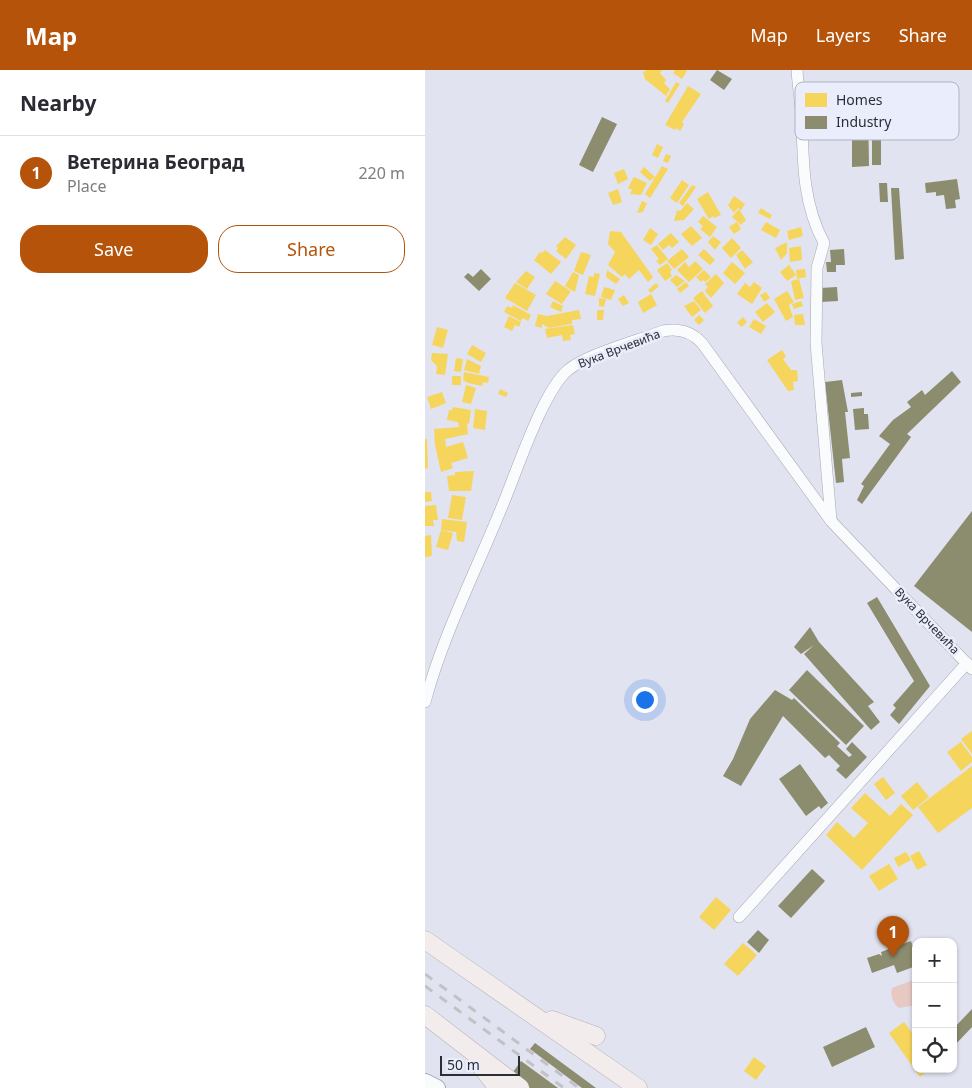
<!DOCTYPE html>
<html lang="en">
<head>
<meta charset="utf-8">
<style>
  body { margin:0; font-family:"Noto Sans",sans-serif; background:#f2f2f3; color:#2b2b33 }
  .controls { position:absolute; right:15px; bottom:15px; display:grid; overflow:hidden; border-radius:10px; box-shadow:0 1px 4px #0004 }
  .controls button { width:45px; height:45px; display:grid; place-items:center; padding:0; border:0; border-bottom:1px solid #e1e1e2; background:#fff; color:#2b2b33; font:25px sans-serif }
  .scale { position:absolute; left:15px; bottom:12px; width:80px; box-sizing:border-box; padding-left:5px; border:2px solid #2c2e37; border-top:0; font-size:14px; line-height:18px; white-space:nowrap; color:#2c2e37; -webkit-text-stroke:4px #eaedfb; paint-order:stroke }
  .you { position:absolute; left:219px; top:629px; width:18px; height:18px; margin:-12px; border:4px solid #fff; border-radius:50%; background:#1a73e8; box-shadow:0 0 0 8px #1a73e833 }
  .badge { display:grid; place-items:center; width:32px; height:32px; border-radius:50%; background:#b45309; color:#fff; font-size:16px; font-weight:700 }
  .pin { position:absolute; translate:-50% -41px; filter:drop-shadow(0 1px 2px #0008) }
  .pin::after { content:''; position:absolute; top:26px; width:18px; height:15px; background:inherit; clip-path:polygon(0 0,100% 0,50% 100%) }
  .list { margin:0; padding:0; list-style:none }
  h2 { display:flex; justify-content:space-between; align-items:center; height:65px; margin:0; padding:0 20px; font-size:21px }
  h2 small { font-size:16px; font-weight:400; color:#7c7c81 }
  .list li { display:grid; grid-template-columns:32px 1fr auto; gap:15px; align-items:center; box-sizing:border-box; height:75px; padding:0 20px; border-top:1px solid #e1e1e2 }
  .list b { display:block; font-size:19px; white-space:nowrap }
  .list p { margin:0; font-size:16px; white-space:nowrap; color:#7c7c81 }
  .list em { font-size:16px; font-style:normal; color:#7c7c81 }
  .actions { display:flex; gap:10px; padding:15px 20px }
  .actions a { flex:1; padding:11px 0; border:1px solid #b45309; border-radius:20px; text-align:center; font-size:18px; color:#b45309 }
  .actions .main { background:#b45309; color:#fff }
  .icon { flex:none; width:28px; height:28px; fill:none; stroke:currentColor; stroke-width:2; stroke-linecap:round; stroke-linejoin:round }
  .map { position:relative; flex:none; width:547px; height:1018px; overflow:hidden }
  header { display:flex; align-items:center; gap:30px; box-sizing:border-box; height:70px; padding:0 25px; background:#b45309; color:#fff }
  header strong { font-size:24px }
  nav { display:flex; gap:28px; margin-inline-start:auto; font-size:18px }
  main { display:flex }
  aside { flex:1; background:#fff }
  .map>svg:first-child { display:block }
  .green { fill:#e7c9c4 }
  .homes { fill:#f6d55c }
  .industry { fill:#8c8c6e }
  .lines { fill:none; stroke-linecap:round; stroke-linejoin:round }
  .street-casing { stroke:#a6a8b1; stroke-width:12 }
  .secondary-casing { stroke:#a6a8b1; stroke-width:18 }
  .primary-casing { stroke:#bab0b2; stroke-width:19 }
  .street { stroke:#fafbfd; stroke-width:11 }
  .secondary { stroke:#fafbfd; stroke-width:16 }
  .primary { stroke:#f2ecec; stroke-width:18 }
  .rail { stroke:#c2c2c6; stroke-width:3; stroke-dasharray:9 9; stroke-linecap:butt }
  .labels { text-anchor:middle; stroke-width:5; stroke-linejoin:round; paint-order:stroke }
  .street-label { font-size:12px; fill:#2c2e37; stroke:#eaedfb }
  .key { fill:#eaedfb; stroke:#b1b4c0; stroke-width:1 }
  .key-label { font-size:14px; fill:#2c2e37 }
</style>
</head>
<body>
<header>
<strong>Map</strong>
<nav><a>Map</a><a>Layers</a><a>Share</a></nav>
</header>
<main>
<aside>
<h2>Nearby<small></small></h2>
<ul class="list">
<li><span class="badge">1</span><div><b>Ветерина Београд</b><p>Place</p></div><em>220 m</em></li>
</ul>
<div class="actions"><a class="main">Save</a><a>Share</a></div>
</aside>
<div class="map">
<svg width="547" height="1018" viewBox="0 0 547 1018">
  <rect width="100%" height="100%" fill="#e1e3f0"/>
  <path class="green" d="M491 909V935L474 938C468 934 465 925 467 918Z"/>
  <g class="homes">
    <path d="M222 0H237L235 3 241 10 239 13 245 19 241 26 220 9 218 2Z"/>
    <path d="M250 0H260L262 1 257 9 248 3Z"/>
    <path d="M251 12 255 14 243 33 240 31Z"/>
    <path d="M263 16 276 24 257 52 259 54 255 61 251 58 250 60 240 55Z"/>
    <path d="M232 74 238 77 233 88 227 85Z"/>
    <path d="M241 84 246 86 243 93 238 91Z"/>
    <path d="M237 96 243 99 225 128 220 124Z"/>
    <path d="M219 97 230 107 225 111 215 102Z"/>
    <path d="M199 99 203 109 193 114 189 103Z"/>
    <path d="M209 107 222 113 216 125 205 124 207 120 203 118Z"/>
    <path d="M257 110 264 115 252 133 245 128Z"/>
    <path d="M267 115 271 117 258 136 254 133Z"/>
    <path d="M193 119 197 132 188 135 183 123Z"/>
    <path d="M283 122 296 145 289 148 288 146 284 149 272 129Z"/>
    <path d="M309 126 320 134 316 140 313 138 309 143 303 135Z"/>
    <path d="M217 131 222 133 218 142 212 143Z"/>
    <path d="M262 133 269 139 259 150 249 151 252 140 255 141Z"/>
    <path d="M336 138 347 145 345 149 333 143Z"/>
    <path d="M314 139 321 150 316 155 307 147Z"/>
    <path d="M278 146 292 157 285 167 275 159 278 156 273 152Z"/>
    <path d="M312 152 316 159 309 164 304 157Z"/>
    <path d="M341 152 355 160 351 168 336 160Z"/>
    <path d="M266 156 277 168 267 176 256 164Z"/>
    <path d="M376 157 378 166 364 170 362 161Z"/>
    <path d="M225 158 233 164 226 175 218 170Z"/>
    <path d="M185 161 196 162 228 207 223 212 214 200 204 209 200 204 197 207 183 195 190 182 183 174Z"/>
    <path d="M246 163 254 172 247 178 244 175 238 180 233 174Z"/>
    <path d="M288 166 296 172 290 180 283 172Z"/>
    <path d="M140 167 151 175 141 189 131 181 133 178 131 176Z"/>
    <path d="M307 168 316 178 306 188 297 178Z"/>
    <path d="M362 172V183L356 190 350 178Z"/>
    <path d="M232 175 243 189 235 195 231 191 234 189 226 179Z"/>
    <path d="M376 176 377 190 365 192 364 178Z"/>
    <path d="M257 179 264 187 249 199 242 191Z"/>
    <path d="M279 179 290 190 285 195 273 185Z"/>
    <path d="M120 180 136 192 126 204 109 190 115 182 117 183Z"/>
    <path d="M317 180 328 192 320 199 311 185Z"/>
    <path d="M156 182 166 185 158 205 149 201Z"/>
    <path d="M270 191 278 199 264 212 252 200 260 192 264 197Z"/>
    <path d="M307 192 320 203 310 214 298 203Z"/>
    <path d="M242 193 247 200 245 202 247 206 240 211 232 200Z"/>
    <path d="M364 195 371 205 362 211 355 202Z"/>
    <path d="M380 199 381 207 372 209 371 200Z"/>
    <path d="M182 200 195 209 191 214 181 207Z"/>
    <path d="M279 200 286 207 280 212 278 210 276 212 271 207Z"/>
    <path d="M101 201 110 207 102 219 91 212Z"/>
    <path d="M148 202 154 205 150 222 140 216Z"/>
    <path d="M169 203 175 204 170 226 160 224 164 206 169 207Z"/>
    <path d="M291 204 299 213 286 228 280 221 283 217 280 214Z"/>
    <path d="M251 205 260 211 252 217 245 210Z"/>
    <path d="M374 209 379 228 370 230 366 211Z"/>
    <path d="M130 211 146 221 137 234 121 224Z"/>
    <path d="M261 212 264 216 255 223 252 219Z"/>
    <path d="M329 212 337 218 327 234 312 224 320 213 325 217Z"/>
    <path d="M90 213 111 225 102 241 80 228Z"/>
    <path d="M231 213 234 216 226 223 223 220Z"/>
    <path d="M179 217 190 220 186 230 176 227Z"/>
    <path d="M277 221 288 236 280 243 268 228Z"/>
    <path d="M362 221 369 232 364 235 368 247 361 251 349 229Z"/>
    <path d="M341 222 345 228 339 232 335 225Z"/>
    <path d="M226 224 232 235 218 243 213 232Z"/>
    <path d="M199 225 204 233 198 236 193 229Z"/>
    <path d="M174 228 181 229 179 237 174 236Z"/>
    <path d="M128 231 138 236 136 242 125 237Z"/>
    <path d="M269 231 276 240 267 247 259 236Z"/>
    <path d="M376 231 378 236 369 239 367 234Z"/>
    <path d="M342 233 350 242 338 252 330 242Z"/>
    <path d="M88 235 106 245 103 251 98 248 96 251 79 242 82 236 87 238Z"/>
    <path d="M154 240 156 249 147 250V254L124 258 117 254V258L110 256 113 244 122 246Z"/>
    <path d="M172 240H179L178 250H172Z"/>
    <path d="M378 244 380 255H370L369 245Z"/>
    <path d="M274 245 279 250 274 255 269 250Z"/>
    <path d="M84 246 96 252 94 257 90 255 87 261 79 257Z"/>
    <path d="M318 247 322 252 317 257 312 253Z"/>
    <path d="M329 249 341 256 336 264 324 257Z"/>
    <path d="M148 255 150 264 145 265 146 270 138 271 137 265 122 268 120 259Z"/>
    <path d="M12 257 23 260 18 278 7 275Z"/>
    <path d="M47 275 61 283 56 292 42 284Z"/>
    <path d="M357 280 361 286 358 289 366 300H372L373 311 368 312 369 320 363 321 342 290Z"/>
    <path d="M7 283 23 284 20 305 11 304 12 296 6 290Z"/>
    <path d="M31 288 38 289 36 302 29 301Z"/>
    <path d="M42 289 56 296 54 304 39 300Z"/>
    <path d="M39 302 64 307 63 313 58 312 57 316 43 313 38 310Z"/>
    <rect x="27" y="306" width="9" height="9"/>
    <path d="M41 315 51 318 46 334 37 332Z"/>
    <path d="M75 319 83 323 81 327 73 324Z"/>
    <path d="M17 322 21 333 6 339 2 327Z"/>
    <path d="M28 337 46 340 44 354 42 353 43 364 20 369 21 377 38 372 43 388 26 393 28 398 16 402 10 375 9 359 34 357 33 352 22 350 24 340H27Z"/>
    <path d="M50 339 62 341 60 360 48 358Z"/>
    <path d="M0 369H2L3 398 0 399Z"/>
    <path d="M49 401 46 421H24L22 406 30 405V402Z"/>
    <path d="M0 422H6L7 431 0 432Z"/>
    <path d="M27 425 41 427 37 450 23 448Z"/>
    <path d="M11 435 13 450H8L9 456H0V436Z"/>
    <path d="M17 449 42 452 39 472 32 471 31 462 16 460Z"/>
    <path d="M16 460 28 463 23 480 11 477Z"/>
    <path d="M6 465 7 486 0 487V466Z"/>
    <path d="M547 661V684L536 669Z"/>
    <path d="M536 672 547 687V692L536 701 522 682Z"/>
    <path d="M547 696V738L513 763 493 737Z"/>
    <path d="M458 707 470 723 461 730 449 714Z"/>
    <path d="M492 712 504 727 488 740 476 726Z"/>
    <path d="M440 723 465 746 476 734 488 745 437 800 401 765 412 752 429 768 443 753 426 738Z"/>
    <path d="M494 781 502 795 492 800 485 786Z"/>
    <path d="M481 782 486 790 473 797 469 788Z"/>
    <path d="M464 794 473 809 454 821 444 806Z"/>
    <path d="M291 827 306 840 289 860 274 847Z"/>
    <path d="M318 873 332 885 313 906 299 894Z"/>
    <path d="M479 952 491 968V999H505L495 1007 464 963Z"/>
    <path d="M329 987 341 996 331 1010 319 1001Z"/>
  </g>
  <g class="industry">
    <path d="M292 0 307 9 299 20 285 10Z"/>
    <path d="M443 38 444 96 427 97V39Z"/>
    <path d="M177 47 192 54 168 102 154 95Z"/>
    <rect x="447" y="66" width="9" height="29"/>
    <path d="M532 109 535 129 530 130 531 138 521 139 519 125 511 126V122L501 123 500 113Z"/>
    <path d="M454 113H462L463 132H455Z"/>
    <path d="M466 118H474L479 189 470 190Z"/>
    <path d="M419 179 420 195H411V202H402L401 192H406L405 180Z"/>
    <path d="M56 199 66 209 54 221 39 207 43 203 48 207Z"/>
    <path d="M412 217 413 231 396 232 395 218Z"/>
    <path d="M527 301 536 312 482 364 486 367 437 434 432 430 439 416 436 414 465 374 454 366 468 350 486 337 482 332 497 320 500 325Z"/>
    <path d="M417 310 423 342H420L425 388 417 389 419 412 411 413 400 312Z"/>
    <path d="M437 322V326L426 327V323Z"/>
    <path d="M439 338V344H443L444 359 430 360 428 339Z"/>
    <path d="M547 441V562L489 516Z"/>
    <path d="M452 527 505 616 474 654 465 645 471 638 468 635 489 611 442 533Z"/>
    <path d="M385 557 394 572 449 632 443 636 455 652 446 660 379 584 389 575 376 584 369 577Z"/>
    <path d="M382 600 439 656 421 675 364 620Z"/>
    <path d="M350 620 367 630 369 628 415 673 412 676 424 687 427 685 421 679 427 672 442 687 421 709 411 700 415 696 404 685 400 688 358 646 316 716 298 706 308 689 325 649Z"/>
    <path d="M375 694 403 733 396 739 394 736 381 746 354 709Z"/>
    <path d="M387 799 400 811 366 848 353 836Z"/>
    <path d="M333 860 344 870 334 883 322 872Z"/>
    <path d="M486 871 491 885V896L472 903 469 895 447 903 442 888 454 884 457 886 456 882Z"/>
    <path d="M547 939V957L528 977V959Z"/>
    <path d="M441 957 450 977 407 997 398 977Z"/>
    <path d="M110 973 171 1018H157L105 979Z"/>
    <path d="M96 991 133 1018H103L88 1002Z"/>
  </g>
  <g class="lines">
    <defs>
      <g id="street">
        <path d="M372 0C373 17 376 33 377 50 378 93 378 134 399 173L392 198 391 273 406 450"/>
        <path d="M0 632C18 565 50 503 76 439 91 404 117 322 143 300 163 284 212 271 238 261 253 258 266 261 277 273L406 451 547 599"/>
        <path d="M314 847 542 593"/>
      </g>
      <path id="secondary" d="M0 1012 12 1018"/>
      <g id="primary">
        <path d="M0 870 213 1018"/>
        <path d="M0 945 95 1018"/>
        <path d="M127 950 171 966"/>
        <path d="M55 995 73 1018"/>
      </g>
    </defs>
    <use href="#street" class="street-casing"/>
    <use href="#secondary" class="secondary-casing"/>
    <use href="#primary" class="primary-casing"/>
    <use href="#street" class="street"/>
    <use href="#secondary" class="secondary"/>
    <use href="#primary" class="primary"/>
    <g class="rail">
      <path d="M0 904 154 1018"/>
      <path d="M0 916 139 1018"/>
    </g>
  </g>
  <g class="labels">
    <g class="street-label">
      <text transform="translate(194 279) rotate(-21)" y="4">Вука Врчевића</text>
      <text transform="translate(502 551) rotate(46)" y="4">Вука Врчевића</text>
    </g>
  </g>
  <rect x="370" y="12" width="164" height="58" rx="8" class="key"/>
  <rect x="380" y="23" width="22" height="14" fill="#f6d55c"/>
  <rect x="380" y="46" width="22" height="13" fill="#8c8c6e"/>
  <g class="key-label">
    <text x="411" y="35">Homes</text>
    <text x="411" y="57">Industry</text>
  </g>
</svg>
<div class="controls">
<button>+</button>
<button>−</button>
<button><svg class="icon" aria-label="locate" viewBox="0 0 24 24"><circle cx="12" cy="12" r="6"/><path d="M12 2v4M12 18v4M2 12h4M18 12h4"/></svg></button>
</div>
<div class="scale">50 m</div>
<div class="you"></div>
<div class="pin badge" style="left:468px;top:887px">1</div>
</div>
</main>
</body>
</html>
